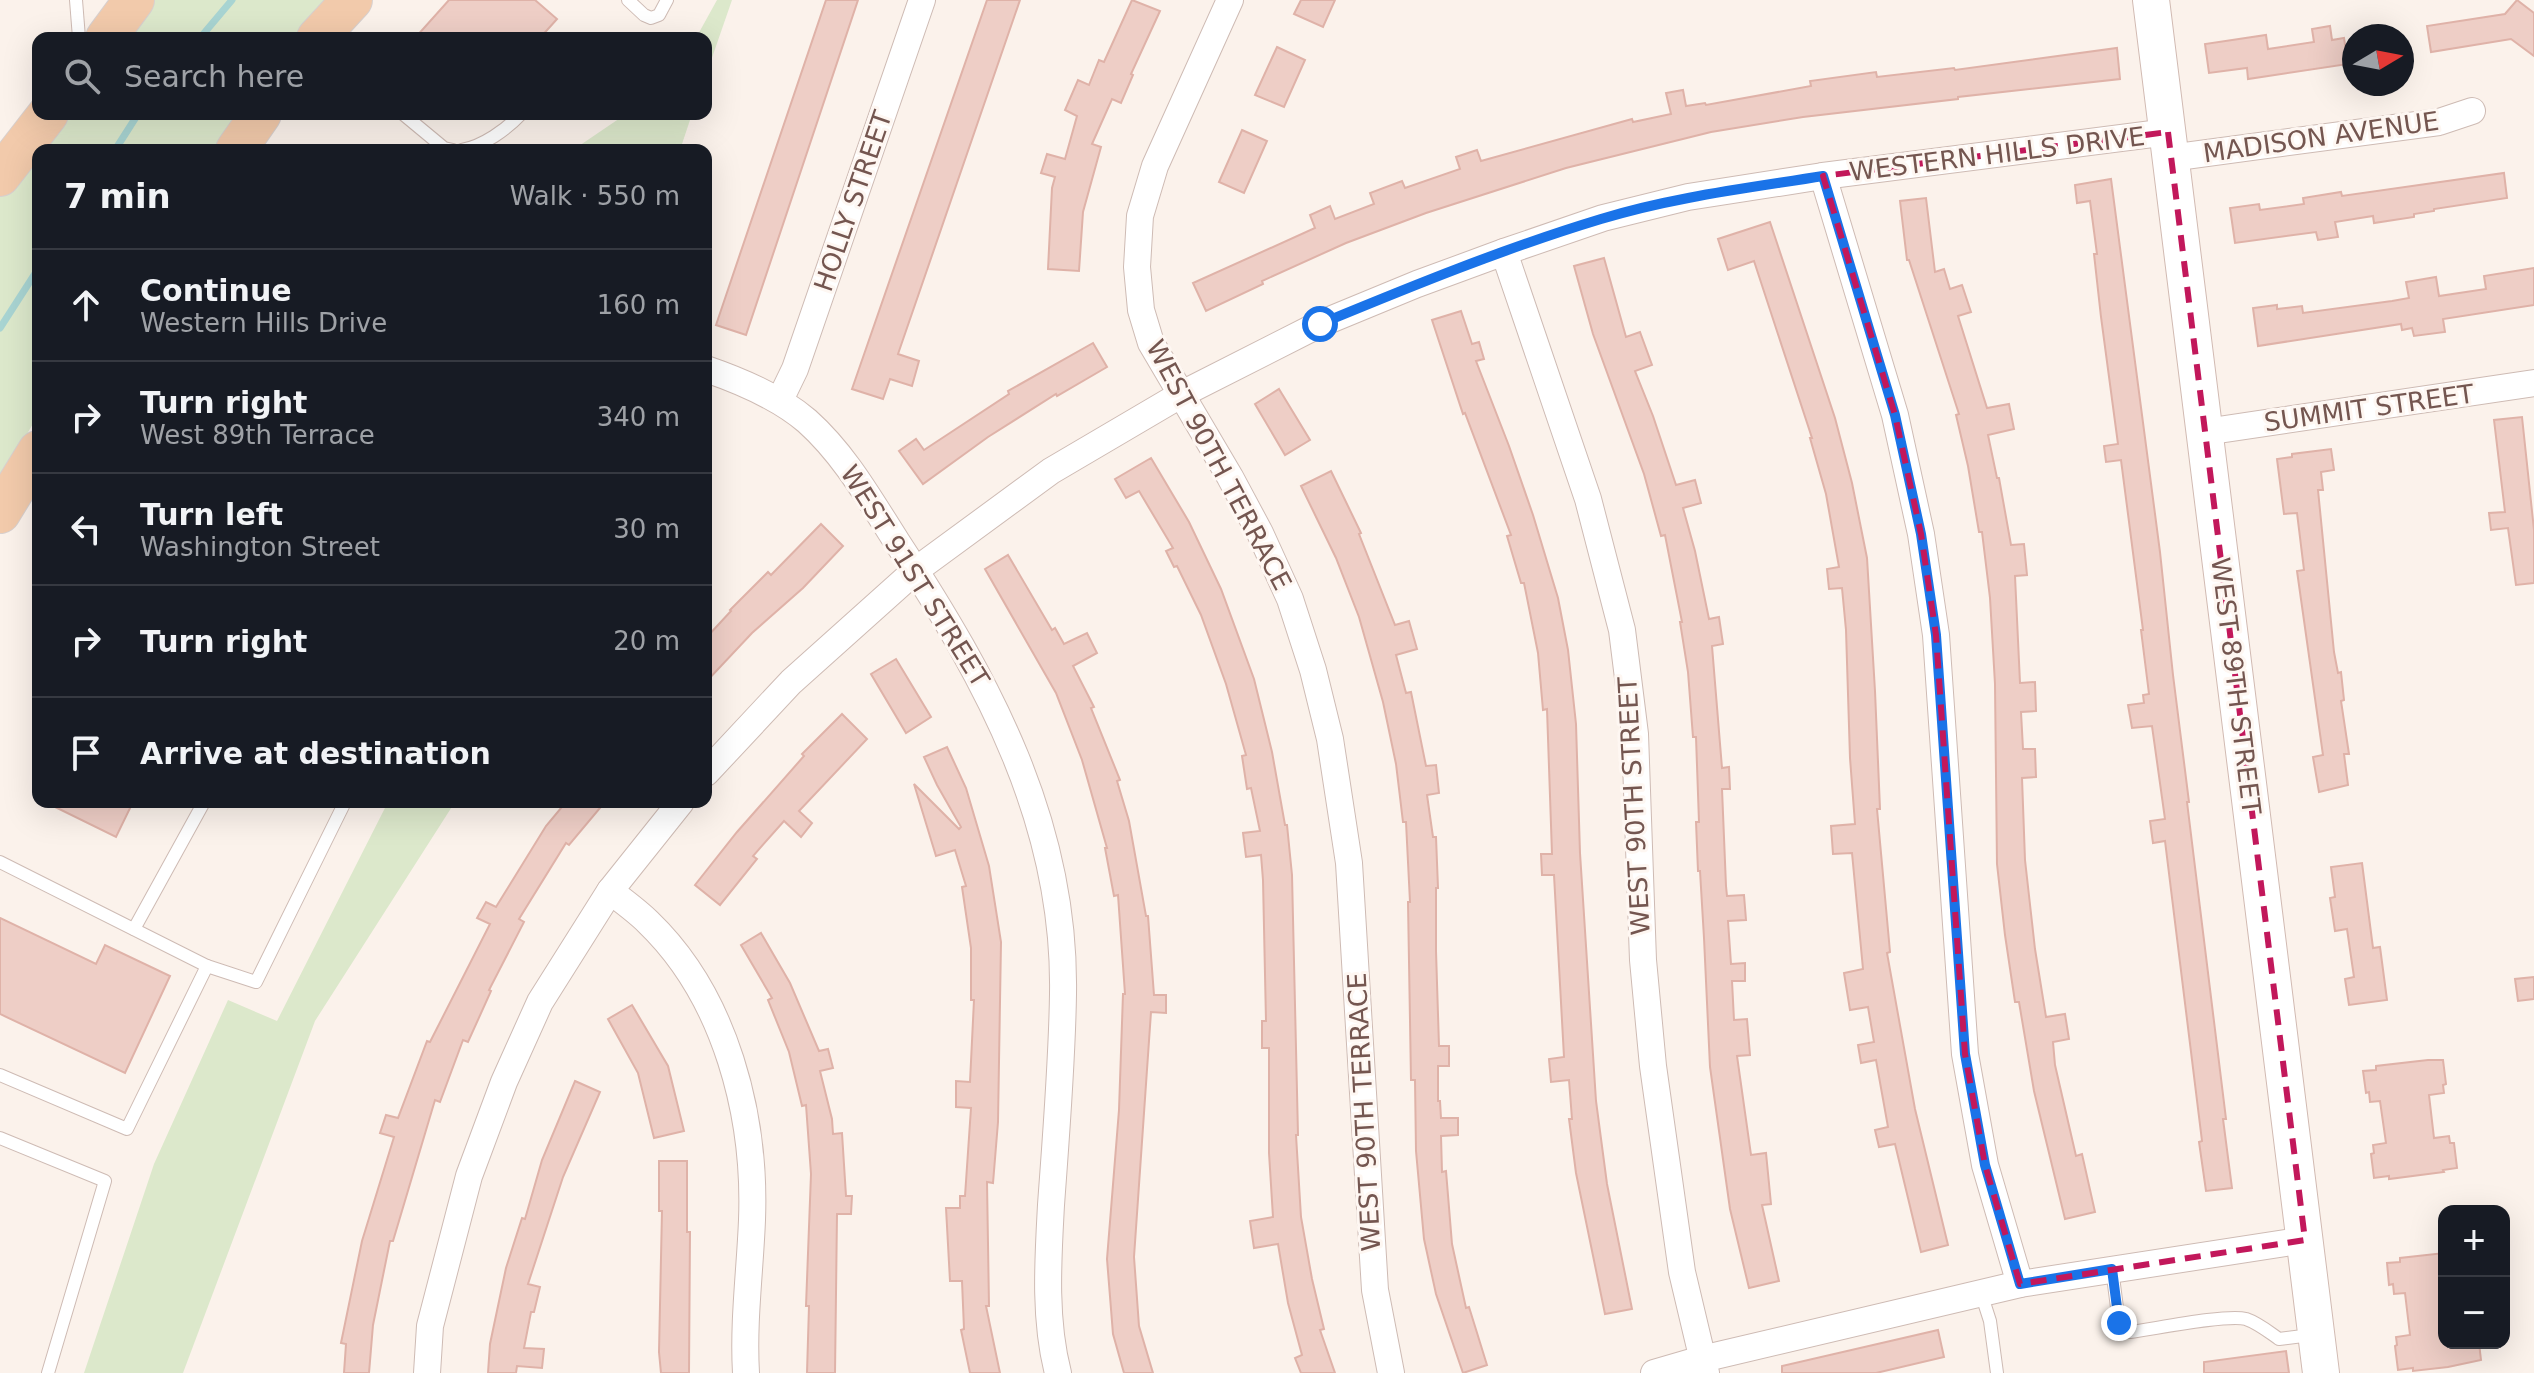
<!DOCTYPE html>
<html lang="en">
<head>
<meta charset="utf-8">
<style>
  body { margin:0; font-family:"DejaVu Sans",sans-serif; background:#242831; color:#f1f3f6 }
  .controls { position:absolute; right:24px; bottom:24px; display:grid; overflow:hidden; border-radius:16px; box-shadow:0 8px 32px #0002 }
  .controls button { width:72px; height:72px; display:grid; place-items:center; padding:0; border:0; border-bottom:2px solid #363941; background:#171b24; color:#f1f3f6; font:40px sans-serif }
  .compass { position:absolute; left:2342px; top:24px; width:72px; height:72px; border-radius:50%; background:#171b24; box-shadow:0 8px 32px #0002; rotate:80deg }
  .stop { position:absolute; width:24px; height:24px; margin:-18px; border:6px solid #1a73e8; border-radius:50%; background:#fff }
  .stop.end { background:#1a73e8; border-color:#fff; box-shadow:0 2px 8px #0008 }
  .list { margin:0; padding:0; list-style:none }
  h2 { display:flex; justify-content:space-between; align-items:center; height:104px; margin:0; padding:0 32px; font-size:34px }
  h2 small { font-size:26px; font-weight:400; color:#9ea1a6 }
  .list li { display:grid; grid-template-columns:52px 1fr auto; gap:24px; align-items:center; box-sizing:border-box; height:112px; padding:0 32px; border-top:2px solid #363941 }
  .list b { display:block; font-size:30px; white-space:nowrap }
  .list p { margin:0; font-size:26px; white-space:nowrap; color:#9ea1a6 }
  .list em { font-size:26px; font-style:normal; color:#9ea1a6 }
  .icon { flex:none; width:44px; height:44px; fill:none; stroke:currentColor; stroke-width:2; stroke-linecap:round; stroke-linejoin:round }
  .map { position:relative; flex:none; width:2534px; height:1373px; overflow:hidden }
  .search { position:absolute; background:#171b24; box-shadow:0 8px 32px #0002; left:32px; top:32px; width:680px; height:88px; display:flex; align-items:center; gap:20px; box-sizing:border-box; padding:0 28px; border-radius:16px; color:#9ea1a6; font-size:30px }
  .panel { position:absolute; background:#171b24; box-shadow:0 8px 32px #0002; left:32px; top:144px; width:680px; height:664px; border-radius:16px }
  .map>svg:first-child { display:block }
  .green { fill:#dce8cb }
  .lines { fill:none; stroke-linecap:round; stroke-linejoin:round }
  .stream { stroke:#a8d4d2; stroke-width:7 }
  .building { fill:#eecec6; stroke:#dfb2a8; stroke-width:2 }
  .lane-casing { stroke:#cebbb4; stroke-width:14 }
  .street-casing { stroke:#cebbb4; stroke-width:28 }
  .secondary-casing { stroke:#d1bab2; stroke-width:38 }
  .primary-casing { stroke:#d8d0ce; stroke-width:42 }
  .lane { stroke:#fff; stroke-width:12 }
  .street { stroke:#fff; stroke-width:26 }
  .secondary { stroke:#fff; stroke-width:36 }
  .primary { stroke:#f2caab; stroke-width:40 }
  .route { stroke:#1a73e8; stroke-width:10 }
  .marked { fill:none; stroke:#c2185b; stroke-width:6; stroke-dasharray:16 10; stroke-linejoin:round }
  .labels { text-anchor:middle; stroke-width:6; stroke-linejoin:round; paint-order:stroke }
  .street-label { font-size:26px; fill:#745650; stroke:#fef7f2 }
</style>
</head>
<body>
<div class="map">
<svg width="2534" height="1373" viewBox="0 0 2534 1373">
  <rect width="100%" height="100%" fill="#fbf2eb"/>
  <g class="green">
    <path d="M147 0H339L307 38H118Z"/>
    <path d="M717 0H732L706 75V38H696Z"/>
    <path d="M61 114H247L219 150H38V415L0 481V195Z"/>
    <path d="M626 114H692L680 150H573Z"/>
    <path d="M388 802H455L315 1021 183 1373H84L154 1164 228 1000 277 1021Z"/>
  </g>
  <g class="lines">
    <g class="stream">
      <path d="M200 38 232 0"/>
      <path d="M115 150 138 114"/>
      <path d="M0 328 38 269"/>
    </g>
  </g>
  <g class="building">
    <path d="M449 0H535L557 19 540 38H415Z"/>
    <path d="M826 0H858L746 335 716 325Z"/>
    <path d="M987 0H1020L898 354 919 361 912 386 890 379 883 399 852 389Z"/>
    <path d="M1132 0 1160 11 1131 74 1133 75 1121 103 1112 99 1092 144 1101 147 1083 212 1079 271 1048 269 1052 188 1055 177 1041 173 1047 154 1065 159 1077 116 1065 110 1078 80 1089 85 1099 60 1104 62Z"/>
    <path d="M1301 0H1335L1323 27 1294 14Z"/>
    <path d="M2517 0 2534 13V56L2511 39 2431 52 2427 26 2505 14Z"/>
    <path d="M2330 26 2332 40 2344 38 2348 64 2248 79 2247 68 2209 73 2205 44 2266 35 2268 49 2314 42 2312 29Z"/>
    <path d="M1277 47 1305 60 1284 107 1255 95Z"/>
    <path d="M2117 48 2120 79 1958 97V99L1803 117 1711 132 1566 168 1426 213 1346 243 1262 281 1263 284 1206 311 1193 283 1315 228 1310 215 1330 206 1335 219 1374 204 1370 193 1402 181 1405 188 1460 169 1456 157 1477 150 1481 161 1632 119 1633 122 1671 114 1666 93 1683 90 1686 106 1705 103 1706 105 1811 86 1810 81 1876 72 1877 77 1954 68 1955 70Z"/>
    <path d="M1242 130 1267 141 1244 193 1219 182Z"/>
    <path d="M2504 173 2507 198 2434 209V211L2414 214V217L2374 223 2373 216 2335 222 2338 237 2318 240 2316 232 2235 243 2230 208 2259 204 2260 210 2304 204 2303 198 2341 192 2342 196Z"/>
    <path d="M2111 179 2160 552 2173 675 2189 802H2187L2226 1119H2223L2232 1188 2206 1191 2199 1142 2202 1141 2165 841 2153 843 2150 821 2165 819 2152 726 2132 728 2128 705 2144 703 2143 695 2149 694 2141 630H2143L2121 460 2106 462 2104 446 2118 444 2101 317 2094 254H2097L2090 201 2077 203 2075 185Z"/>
    <path d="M1926 198 1935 272 1944 269 1950 289 1962 285 1971 312 1958 316 1987 408 2009 404 2014 429 1988 435 1997 478H1999L2011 545 2024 544 2027 575 2015 576 2020 683 2035 682 2036 711 2021 712 2023 749H2035L2036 777 2022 778 2025 860 2035 949 2046 1017 2065 1014 2069 1039 2053 1042 2055 1065 2076 1156 2082 1154 2095 1212 2065 1219 2034 1091 2019 1002H2015L2005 935 1997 864 1995 684 1990 598 1982 532H1979L1968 466 1956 415 1959 414 1909 260H1907L1900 201Z"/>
    <path d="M1770 222 1835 418 1852 483 1867 558 1875 691 1880 809H1877L1890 952 1887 953 1915 1109 1948 1245 1921 1252 1895 1144 1879 1147 1875 1130 1888 1127 1876 1060 1861 1063 1858 1045 1874 1042 1868 1007 1850 1010 1844 973 1863 969 1852 853 1833 854 1831 826 1855 824 1850 758 1846 630 1842 588 1829 589 1827 569 1839 567 1826 494 1810 438H1812L1754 261 1728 270 1718 239Z"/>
    <path d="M1604 258 1626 337 1640 332 1652 365 1635 371 1653 416 1676 485 1695 480 1701 503 1683 508 1695 551 1709 619 1719 617 1723 644 1712 646 1722 768 1729 767 1730 789H1722L1726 886 1727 896 1744 895 1746 920 1728 921 1731 964 1745 963V981H1732L1734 1020 1747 1019 1750 1055 1737 1056 1751 1155 1766 1153 1771 1204 1762 1205 1779 1281 1749 1288 1730 1209 1710 1067 1704 938 1700 871H1698L1696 822H1699L1696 737H1693L1688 672 1680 622H1682L1665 535 1661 536 1644 474 1593 334 1574 266Z"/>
    <path d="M2534 268V305L2443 319 2445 332 2414 336 2412 328 2402 330 2401 324 2258 346 2253 308 2277 305V309L2302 306 2303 313 2392 301 2409 298 2406 282 2436 277 2439 296 2486 289 2484 276Z"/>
    <path d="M1461 311 1472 344 1479 342 1484 359 1476 361 1509 446 1533 515 1558 598 1568 650 1576 724 1580 853 1596 1101 1607 1184 1632 1309 1605 1314 1576 1173 1569 1119H1572L1569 1080 1551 1082 1549 1059 1564 1057 1554 875H1542L1541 854H1552L1547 709 1543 710 1538 653 1524 583H1521L1507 536 1511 535 1465 413 1463 414 1432 320Z"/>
    <path d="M1093 343 1107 367 1057 396 1056 394 988 437 923 484 899 451 916 439 924 450 1009 394 1008 391Z"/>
    <path d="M1279 389 1310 440 1285 455 1255 404Z"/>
    <path d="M2522 417 2534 530V583L2516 585 2508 528 2491 530 2489 513 2505 512 2494 420Z"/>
    <path d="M2331 449 2334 470 2321 472 2323 490H2318L2334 652 2338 673 2341 672 2344 700 2341 701 2349 754H2344L2348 785 2319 792 2313 757 2323 755 2297 571 2304 570 2297 513 2284 514 2277 459 2292 457V454Z"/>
    <path d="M1151 458 1189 522 1221 589 1254 679 1272 752 1285 825H1287L1292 875 1298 1135H1296L1301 1217 1312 1279 1324 1329 1320 1330 1335 1373H1301L1295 1358 1302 1355 1288 1303 1278 1244 1254 1248 1250 1221 1273 1217 1269 1153V1048H1262V1021H1266L1263 880 1261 855 1246 857 1243 833 1260 831 1251 788 1247 789 1242 756 1246 755 1226 684 1201 615 1177 566 1174 567 1166 551 1173 548 1139 491 1126 498 1115 479Z"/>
    <path d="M1331 471 1361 533 1359 534 1395 625 1409 621 1417 649 1396 655 1406 693 1411 692 1426 766 1436 765 1439 793 1427 795 1433 837H1436L1438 888H1436V951L1439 1046H1449V1066H1438V1101H1440L1441 1118H1458V1135L1441 1136 1442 1172 1446 1171 1452 1244 1466 1308 1469 1307 1487 1365 1463 1373 1436 1294 1424 1239 1416 1151 1415 1080H1411L1408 902H1410L1406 822H1403L1396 764 1383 702 1359 617 1336 558 1301 486Z"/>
    <path d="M821 524 843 546 803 588 752 633 706 682V638L731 611 730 610 768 572 771 575Z"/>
    <path d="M1008 555 1052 630 1055 628 1064 644 1087 633 1097 653 1073 666 1094 707 1091 708 1120 780 1117 781 1129 821 1146 916H1148L1154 995H1166V1013L1151 1012 1134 1257 1139 1326 1153 1373H1124L1113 1334 1107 1259 1119 1110 1123 994H1125L1118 895 1114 896 1105 848H1107L1082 760 1056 693 985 569Z"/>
    <path d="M896 659 931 717 906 733 871 674Z"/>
    <path d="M842 714 867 739 799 811 812 823 801 837 784 821 753 856 757 859 720 905 695 885 737 832 804 756 802 754Z"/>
    <path d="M947 747 966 788 989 866 1001 942 998 1122 993 1183 987 1182 989 1306H986L1000 1373H970L961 1330 964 1329 962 1281H950L946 1208H960V1196H965L971 1108 956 1107V1081L970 1082 974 1000H971V948L962 887 966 886 955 850 936 856 914 784 959 829 961 827 937 785 924 757Z"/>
    <path d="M45 802H133L116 837Z"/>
    <path d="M566 802H605L569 845 566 843 519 919 524 922 489 990 491 991 468 1042 463 1040 440 1102 435 1100 393 1241H390L373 1325 369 1373H344L346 1344 341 1343 362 1241 394 1137 380 1133 386 1115 398 1118 427 1041 430 1042 490 924 477 918 486 902 496 907 546 826Z"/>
    <path d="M2362 863 2373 948 2380 947 2387 1000 2349 1005 2345 979 2354 977 2347 929 2335 931 2330 898 2335 897 2331 867Z"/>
    <path d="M0 918 96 964 105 945 170 976 125 1073 0 1014Z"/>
    <path d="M761 933 790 983 819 1051 828 1049 833 1068 820 1071 832 1119 833 1134 842 1133 846 1196H852L851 1214H837L835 1373H807L809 1306H806L811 1174 806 1105 802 1106 789 1052 768 1000 772 998 741 945Z"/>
    <path d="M2534 977V999L2518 1001 2515 979Z"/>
    <path d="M632 1005 668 1066 684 1131 654 1138 638 1073 608 1019Z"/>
    <path d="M2428 1060H2443L2446 1084 2443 1085 2444 1093 2429 1095 2434 1138 2449 1136 2450 1143H2454L2457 1168 2443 1170 2444 1172 2389 1179V1176L2374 1178 2371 1154 2374 1153 2373 1145 2386 1143 2380 1101 2370 1102 2369 1092 2366 1093 2363 1071 2376 1070V1066Z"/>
    <path d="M575 1081 600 1092 563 1177 528 1284 540 1287 534 1312H531L524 1348 544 1349 542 1368 517 1366 516 1373H488L490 1344 506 1268 522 1218 525 1219 542 1160Z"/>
    <path d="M659 1161H687V1232H690L689 1373H661L659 1352 662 1211H659Z"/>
    <path d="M2444 1253V1343H2479L2481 1360 2448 1367 2413 1371V1368L2398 1370 2395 1346 2397 1345 2396 1337 2410 1335 2405 1293 2394 1294 2393 1284 2389 1285 2387 1263 2400 1262V1258Z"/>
    <path d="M1938 1330 1944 1357 1876 1373H1782V1366Z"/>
    <path d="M2286 1351 2289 1373H2204V1362Z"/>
  </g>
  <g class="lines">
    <defs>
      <g id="lane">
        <path d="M76 0 79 38"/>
        <path d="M628 0 644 15 651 18 659 15 667 0"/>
        <path d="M403 114 444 148 453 150"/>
        <path d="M462 150C483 146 506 130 521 114"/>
        <path d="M0 862 207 966 127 1129 0 1075"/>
        <path d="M134 929 204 802"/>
        <path d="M207 966 256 982 345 802"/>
        <path d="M0 1138 105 1181 48 1373"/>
        <path d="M2112 1269 2119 1323 2130 1332C2154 1329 2226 1314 2246 1319 2258 1323 2269 1332 2279 1339L2311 1335"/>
        <path d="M1981 1293 1990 1321 1997 1373"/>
      </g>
      <g id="street">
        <path d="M1230 0 1155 166 1140 216 1137 267 1141 310 1151 343 1230 477 1260 533 1290 599 1313 670 1330 739 1349 863 1375 1290 1391 1373"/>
        <path d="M2170 158 2439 122 2472 111"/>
        <path d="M1823 176 1895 415 1921 534 1936 635 1965 1054 1985 1165 2020 1284"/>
        <path d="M1504 252 1588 499 1622 630 1635 734 1643 960 1653 1066 1682 1272 1706 1373"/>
        <path d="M706 369C741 381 779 397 807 421 845 455 870 500 897 542 988 681 1066 823 1063 994 1062 1064 1056 1135 1051 1205 1048 1260 1044 1319 1058 1373"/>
        <path d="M780 400 795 369 922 0"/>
        <path d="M2205 432 2534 383"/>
        <path d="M706 773 791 682 916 570 1051 471 1182 394 1320 324 1417 284 1504 252 1603 218 1688 197 1823 176 2168 132"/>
        <path d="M610 891C623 901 637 911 648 922 726 997 756 1116 752 1220 750 1271 743 1322 746 1373"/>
        <path d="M427 1373 430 1326 469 1176 504 1082 540 1002 610 891 681 802"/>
        <path d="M1654 1373 1702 1359 2020 1284 2305 1240"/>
      </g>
      <path id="secondary" d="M2151 0 2321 1373"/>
      <g id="primary">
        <path d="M106 38 134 0"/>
        <path d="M317 38 352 0"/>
        <path d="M236 150 261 114"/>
        <path d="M0 176 48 114"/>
        <path d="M0 513 38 451"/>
      </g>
    </defs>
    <use href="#lane" class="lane-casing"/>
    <use href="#street" class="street-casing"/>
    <use href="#secondary" class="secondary-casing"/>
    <use href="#primary" class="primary-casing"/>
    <use href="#lane" class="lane"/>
    <use href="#street" class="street"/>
    <use href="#secondary" class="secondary"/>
    <use href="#primary" class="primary"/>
  </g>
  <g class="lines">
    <path class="route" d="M1320 324C1412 286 1505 248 1601 219 1673 197 1749 188 1823 176L1895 415 1921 534 1936 635 1965 1054 1985 1165 2020 1284 2112 1269 2119 1323"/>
  </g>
  <path class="marked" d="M2168 132 2305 1240 2020 1284 1985 1165 1965 1054 1936 635 1921 534 1895 415 1823 176Z"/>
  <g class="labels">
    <g class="street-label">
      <text transform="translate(2321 137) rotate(-8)" y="9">MADISON AVENUE</text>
      <text transform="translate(1997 154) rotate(-7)" y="9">WESTERN HILLS DRIVE</text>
      <text transform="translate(853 201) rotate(-71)" y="9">HOLLY STREET</text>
      <text transform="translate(2369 408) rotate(-8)" y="9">SUMMIT STREET</text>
      <text transform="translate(1219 465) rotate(62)" y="9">WEST 90TH TERRACE</text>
      <text transform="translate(915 576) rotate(58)" y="9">WEST 91ST STREET</text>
      <text transform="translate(2236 686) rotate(83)" y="9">WEST 89TH STREET</text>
      <text transform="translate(1634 806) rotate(-93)" y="9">WEST 90TH STREET</text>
      <text transform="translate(1364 1112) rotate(-93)" y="9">WEST 90TH TERRACE</text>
    </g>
  </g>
</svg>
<div class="controls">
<button>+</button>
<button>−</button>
</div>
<svg class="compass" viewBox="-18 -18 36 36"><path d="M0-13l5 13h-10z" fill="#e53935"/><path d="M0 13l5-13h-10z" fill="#9ea1a6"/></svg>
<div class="stop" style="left:1320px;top:324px"></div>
<div class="stop end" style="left:2119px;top:1323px"></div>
<div class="search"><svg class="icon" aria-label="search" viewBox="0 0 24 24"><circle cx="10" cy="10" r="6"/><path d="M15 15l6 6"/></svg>Search here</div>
<section class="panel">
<h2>7 min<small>Walk · 550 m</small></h2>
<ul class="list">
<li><svg class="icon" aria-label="ahead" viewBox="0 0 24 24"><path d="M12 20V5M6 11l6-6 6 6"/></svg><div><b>Continue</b><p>Western Hills Drive</p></div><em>160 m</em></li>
<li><svg class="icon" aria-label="right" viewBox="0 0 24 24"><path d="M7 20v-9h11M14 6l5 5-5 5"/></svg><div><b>Turn right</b><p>West 89th Terrace</p></div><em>340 m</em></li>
<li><svg class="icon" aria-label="left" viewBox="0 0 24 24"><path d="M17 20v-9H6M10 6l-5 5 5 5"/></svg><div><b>Turn left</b><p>Washington Street</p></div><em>30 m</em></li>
<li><svg class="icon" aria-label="right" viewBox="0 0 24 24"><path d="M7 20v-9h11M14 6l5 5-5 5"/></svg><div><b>Turn right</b></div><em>20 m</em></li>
<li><svg class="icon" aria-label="arrive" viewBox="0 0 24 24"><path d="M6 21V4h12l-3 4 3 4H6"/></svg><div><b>Arrive at destination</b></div></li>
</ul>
</section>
</div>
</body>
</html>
